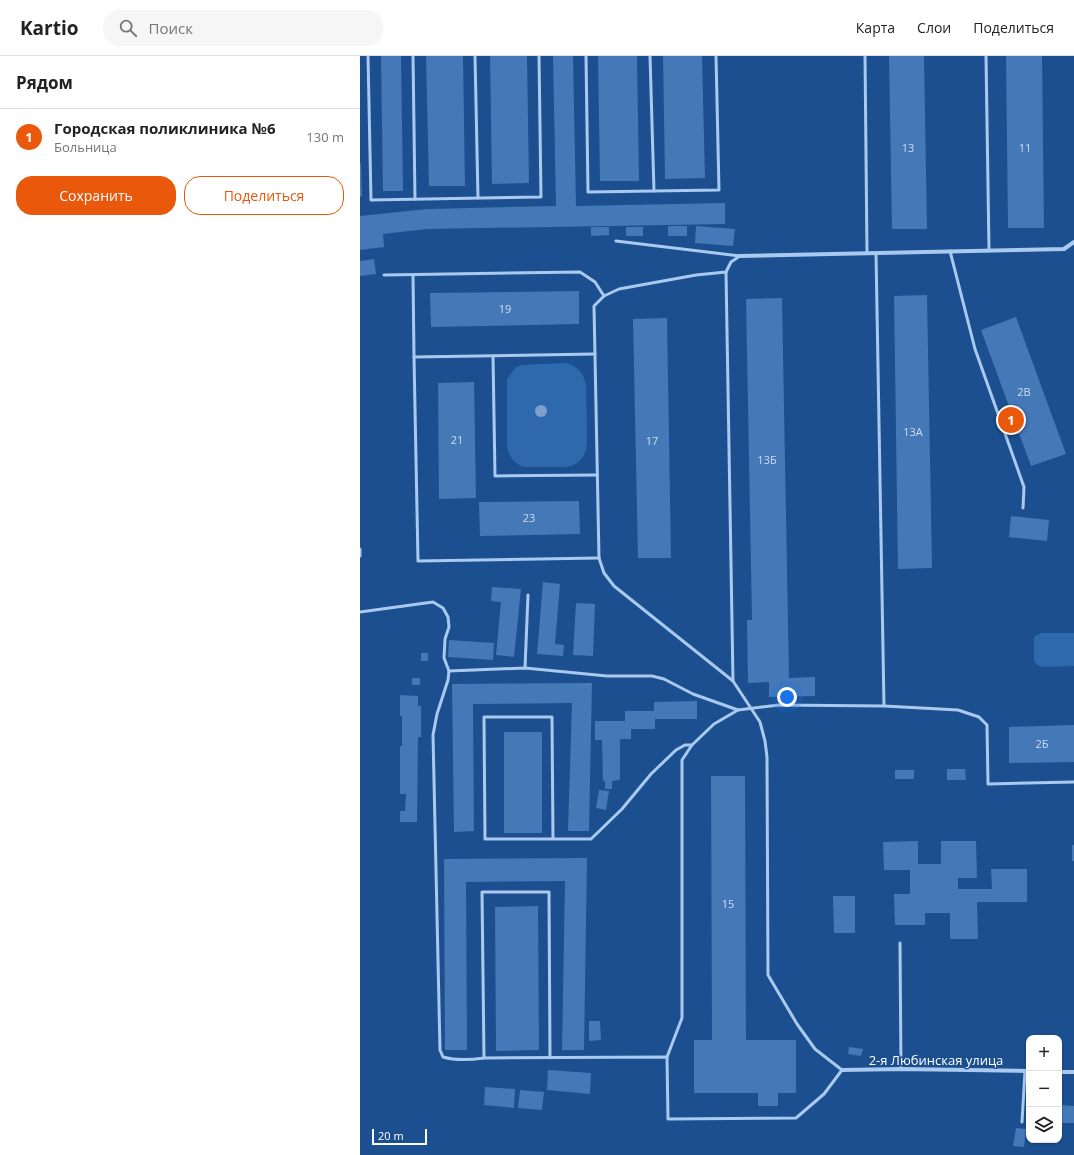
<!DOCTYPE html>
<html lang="ru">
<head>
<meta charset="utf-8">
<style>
  body { margin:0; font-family:"Open Sans",sans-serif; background:#f6f6f6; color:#222 }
  .controls { position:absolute; right:12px; bottom:12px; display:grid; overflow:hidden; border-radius:8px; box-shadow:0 1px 3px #0004 }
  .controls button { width:36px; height:36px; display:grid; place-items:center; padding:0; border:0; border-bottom:1px solid #e0e0e0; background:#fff; color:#222; font:20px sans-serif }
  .scale { position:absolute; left:12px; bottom:10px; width:55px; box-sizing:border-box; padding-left:4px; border:2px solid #fff; border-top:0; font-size:11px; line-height:14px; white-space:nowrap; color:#fff; -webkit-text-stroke:3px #1b4f8f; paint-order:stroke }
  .you { position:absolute; left:427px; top:641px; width:14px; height:14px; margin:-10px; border:3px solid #fff; border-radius:50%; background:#1a73e8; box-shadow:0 0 0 6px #1a73e833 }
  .badge { display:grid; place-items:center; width:26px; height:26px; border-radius:50%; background:#ea580c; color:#fff; font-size:13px; font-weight:700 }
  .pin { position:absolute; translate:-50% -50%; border:2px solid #fff; box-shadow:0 1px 4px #0006 }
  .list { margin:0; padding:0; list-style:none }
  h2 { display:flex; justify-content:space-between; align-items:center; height:52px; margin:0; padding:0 16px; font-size:17px }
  h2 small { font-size:13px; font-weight:400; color:#767676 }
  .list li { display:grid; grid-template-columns:26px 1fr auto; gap:12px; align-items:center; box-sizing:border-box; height:56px; padding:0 16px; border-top:1px solid #e0e0e0 }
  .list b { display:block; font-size:15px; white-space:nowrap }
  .list p { margin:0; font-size:13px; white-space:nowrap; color:#767676 }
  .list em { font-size:13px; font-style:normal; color:#767676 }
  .actions { display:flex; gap:8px; padding:12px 16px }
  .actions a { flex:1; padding:9px 0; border:1px solid #ea580c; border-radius:16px; text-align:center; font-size:14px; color:#ea580c }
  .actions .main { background:#ea580c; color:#fff }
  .icon { flex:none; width:22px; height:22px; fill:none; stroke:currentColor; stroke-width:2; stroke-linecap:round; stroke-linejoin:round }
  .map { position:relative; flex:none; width:714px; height:1099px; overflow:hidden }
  header { display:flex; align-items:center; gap:24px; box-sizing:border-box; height:56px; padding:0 20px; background:#fff; border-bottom:1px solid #e0e0e0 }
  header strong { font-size:19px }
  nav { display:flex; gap:22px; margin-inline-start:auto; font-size:14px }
  .search { width:280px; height:36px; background:#f6f6f6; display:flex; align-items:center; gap:10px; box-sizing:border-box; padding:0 14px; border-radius:16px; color:#767676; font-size:15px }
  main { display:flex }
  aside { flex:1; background:#fff }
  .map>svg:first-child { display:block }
  .green { fill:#2e69ad }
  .building { fill:#4478b7 }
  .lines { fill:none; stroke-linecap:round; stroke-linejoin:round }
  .lane { stroke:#a9c9ee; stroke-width:3 }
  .street { stroke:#a9c9ee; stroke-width:4 }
  .tree { fill:#7ea0ca }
  .labels { text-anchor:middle; stroke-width:3; stroke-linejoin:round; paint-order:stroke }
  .number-label { font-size:11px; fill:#d0dded }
  .street-label { font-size:13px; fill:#fff; stroke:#1b4f8f }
</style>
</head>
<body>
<header>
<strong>Kartio</strong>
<div class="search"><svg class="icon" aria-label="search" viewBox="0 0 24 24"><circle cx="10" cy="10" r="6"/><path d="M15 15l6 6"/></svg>Поиск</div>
<nav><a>Карта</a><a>Слои</a><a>Поделиться</a></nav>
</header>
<main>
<aside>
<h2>Рядом<small></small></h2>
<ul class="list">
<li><span class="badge">1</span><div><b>Городская поликлиника №6</b><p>Больница</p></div><em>130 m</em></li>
</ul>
<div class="actions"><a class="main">Сохранить</a><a>Поделиться</a></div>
</aside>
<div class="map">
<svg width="714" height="1099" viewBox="0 0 714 1099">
  <rect width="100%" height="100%" fill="#1b4f8f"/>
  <g class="green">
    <path d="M204 307C217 309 223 316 226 329L227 388C225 402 219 409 206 411H163C153 406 149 401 147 390V323L155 312 161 309Z"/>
    <path d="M681 577H714V610L681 611 674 606V581Z"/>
  </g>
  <g class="building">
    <path d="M21 0H41L43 135H23Z"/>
    <path d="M66 0H103L105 130H69Z"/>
    <path d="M130 0H167L169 127 132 128Z"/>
    <path d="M193 0H213L216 150 365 147V168L67 173 23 178 24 191 0 194V160L67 153 196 150Z"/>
    <path d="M238 0H277L279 125H240Z"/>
    <path d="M303 0H342L345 122 305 123Z"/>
    <path d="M529 0H564L567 173H532Z"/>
    <path d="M646 0H682L684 172H648Z"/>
    <path d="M0 107H1L2 140 0 141Z"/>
    <rect x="308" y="170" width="19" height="10"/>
    <path d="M336 170 375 173 373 190 335 187Z"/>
    <path d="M231 171H249V179L231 180Z"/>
    <rect x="266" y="171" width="17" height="9"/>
    <path d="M14 203 16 218 0 220V205Z"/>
    <path d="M219 235V268L71 271 70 237Z"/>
    <path d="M567 239 572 512 538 513 534 240Z"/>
    <path d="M422 242 429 622 455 621V640L409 641V626L388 627 387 564H392L386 243Z"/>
    <path d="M656 261 706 398 671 410 621 274Z"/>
    <path d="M307 262 311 502H278L273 263Z"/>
    <path d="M114 326 116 442 79 443 78 327Z"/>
    <path d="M219 445 220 478 120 480 119 446Z"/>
    <path d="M651 460 689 464 687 485 649 481Z"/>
    <path d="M183 526 200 528 195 588 204 589 203 600 177 598Z"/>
    <path d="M132 531 161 533 154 601 136 599 141 546 131 545Z"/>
    <path d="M216 547 235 548 233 600 213 599Z"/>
    <path d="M89 584 134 587 133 604 88 601Z"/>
    <rect x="61" y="597" width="7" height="8"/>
    <rect x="52" y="622" width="8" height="7"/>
    <path d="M232 627 229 775H208L212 647 113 648 114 775 94 776 92 628Z"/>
    <path d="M40 639 58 640V650H61V681H58L57 766H40V755H45L46 738H40V690H42V660H40Z"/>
    <path d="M337 645V663H295V673H271V683H260V724L252 725V733H245V725H243L242 684H235V665H265V655H294V646Z"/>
    <path d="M714 669V706L649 707V671Z"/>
    <rect x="144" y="676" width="38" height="101"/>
    <path d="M587 713H605L606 724H587Z"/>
    <rect x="535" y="714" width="19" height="9"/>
    <path d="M351 720H385L386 984H436V1037H418V1050H398V1037H334V984H352Z"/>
    <path d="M239 734 249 735 246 754 236 752Z"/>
    <path d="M558 785V808H581V785H616L617 822H598V833H632L631 813H667V846H617L618 883H590V857H565V869H535L534 838H550V814H524L523 786Z"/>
    <rect x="712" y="789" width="2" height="16"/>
    <path d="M227 802 224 994H202L205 825 106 826 107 994H85L84 803Z"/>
    <path d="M473 840H495V877H474Z"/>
    <path d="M178 850 179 994 136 995 135 851Z"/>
    <path d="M229 965H240L241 984 229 985Z"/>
    <path d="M489 991 503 993 501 1000 488 998Z"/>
    <path d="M188 1014 231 1017 230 1038 187 1034Z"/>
    <path d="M125 1031 155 1033 154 1052 124 1049Z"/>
    <path d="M160 1034 184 1036 182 1054 158 1052Z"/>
    <path d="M699 1049 714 1050V1067H699Z"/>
    <path d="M656 1072 666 1073 664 1091 653 1090Z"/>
  </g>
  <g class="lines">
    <g class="lane">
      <path d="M8 0 11 144 181 141 179 0"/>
      <path d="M53 0 55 143"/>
      <path d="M115 0 118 142"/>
      <path d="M226 0 228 136 359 134 356 0"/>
      <path d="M290 0 294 135"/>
      <path d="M505 0 507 197"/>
      <path d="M626 0 629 194"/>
      <path d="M256 185 380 200"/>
      <path d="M590 195 615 293 664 431 663 452"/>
      <path d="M516 197 524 650"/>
      <path d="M366 216 373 625"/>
      <path d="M24 219 220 216 235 226 244 240"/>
      <path d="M53 219 54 301 235 298"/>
      <path d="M133 300 135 420 237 419"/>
      <path d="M54 301 58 505 239 502"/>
      <path d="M0 493V500"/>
      <path d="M0 556 73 546 83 552 88 561 89 571 85 583 84 602 89 615 88 624 77 658 73 679 80 994 83 1001C97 1005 110 1004 124 1002L307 1001 308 1063 436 1062 464 1038 482 1014 455 993 437 968 408 919 407 701 405 685 400 666 373 625 254 530 244 517 239 502 234 250 244 240 259 233 336 219 366 216 371 206 380 200"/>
      <path d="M165 612 168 539"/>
      <path d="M89 615 165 612 247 620H292L304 623 333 638 378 654"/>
      <path d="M193 783 192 661H124L125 783H231L262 753 291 718 316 694 325 689H332"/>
      <path d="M540 887 541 1013"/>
      <path d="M307 1001 322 962V704L332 689 354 668 378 654 419 649 524 650 598 654 619 661 627 669 628 728 714 726"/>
      <path d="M124 1002 122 836H189L190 1001"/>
      <path d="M662 1066 665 1015"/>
    </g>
    <g class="street">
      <path d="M380 200 704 193 714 186"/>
      <path d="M482 1014 541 1013 669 1015"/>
      <path d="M699 1016H714"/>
    </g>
  </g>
  <circle class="tree" cx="181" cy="355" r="6"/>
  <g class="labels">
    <g class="number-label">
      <text x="548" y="96">13</text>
      <text x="665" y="96">11</text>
      <text x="145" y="257">19</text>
      <text x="664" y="340">2В</text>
      <text x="553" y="380">13А</text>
      <text x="97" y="388">21</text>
      <text x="292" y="389">17</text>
      <text x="407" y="408">13Б</text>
      <text x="169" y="466">23</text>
      <text x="682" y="692">2Б</text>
      <text x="368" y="852">15</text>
    </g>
    <g class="street-label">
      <text x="576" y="1009">2-я Любинская улица</text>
    </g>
  </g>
</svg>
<div class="controls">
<button>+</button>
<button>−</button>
<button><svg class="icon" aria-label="layers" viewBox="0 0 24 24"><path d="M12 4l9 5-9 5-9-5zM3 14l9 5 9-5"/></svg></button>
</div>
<div class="scale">20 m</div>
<div class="you"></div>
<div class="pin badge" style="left:651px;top:364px">1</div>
</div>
</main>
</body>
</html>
